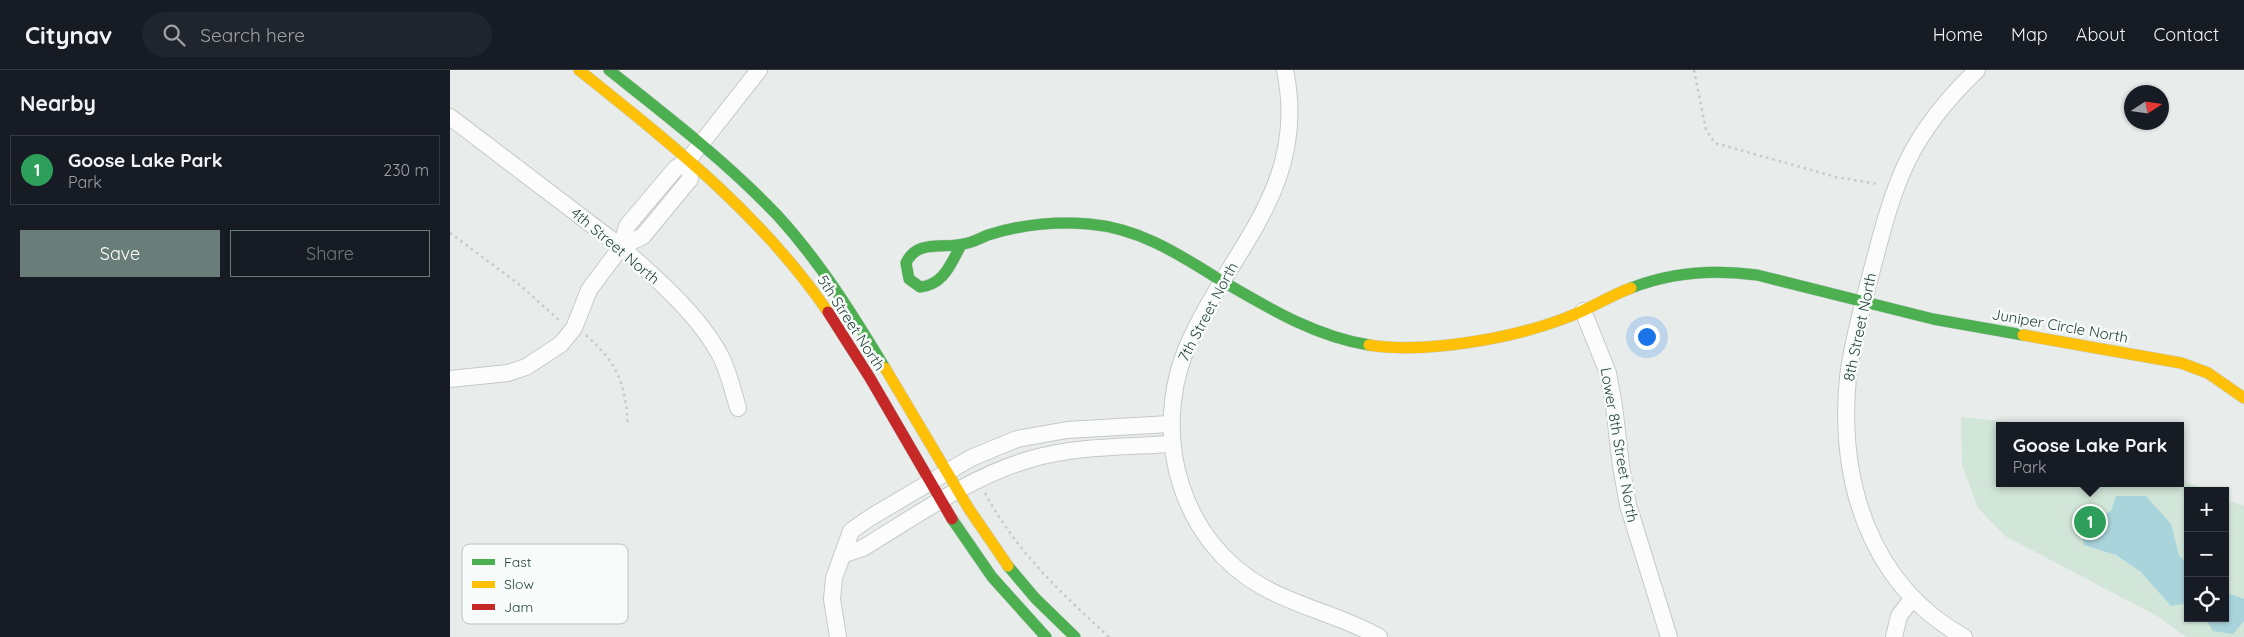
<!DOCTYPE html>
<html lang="en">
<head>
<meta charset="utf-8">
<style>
  body { margin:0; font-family:Quicksand,sans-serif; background:#20242c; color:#f1f3f6 }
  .controls { position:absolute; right:15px; bottom:15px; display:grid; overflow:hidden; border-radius:0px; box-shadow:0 1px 4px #0004 }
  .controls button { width:45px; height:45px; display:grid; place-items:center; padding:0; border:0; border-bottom:1px solid #363941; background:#171b24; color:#f1f3f6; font:25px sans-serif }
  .compass { position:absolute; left:1674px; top:15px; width:45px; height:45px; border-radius:50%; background:#171b24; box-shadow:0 1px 4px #0004; rotate:78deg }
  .you { position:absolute; left:1196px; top:266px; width:18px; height:18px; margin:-12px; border:4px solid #fff; border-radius:50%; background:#1a73e8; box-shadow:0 0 0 8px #1a73e833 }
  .badge { display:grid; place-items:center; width:32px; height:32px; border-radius:50%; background:#697e78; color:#fff; font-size:16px; font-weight:700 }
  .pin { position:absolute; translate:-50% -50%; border:2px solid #fff; box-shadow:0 1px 5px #0006 }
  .popup { position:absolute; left:1546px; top:352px; width:188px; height:65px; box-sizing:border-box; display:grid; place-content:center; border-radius:0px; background:#171b24; filter:drop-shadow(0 1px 4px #0005); font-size:16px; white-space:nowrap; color:#9ea1a6 }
  .popup b { font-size:19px; color:#f1f3f6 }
  .popup::after { content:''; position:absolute; left:50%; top:100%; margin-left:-10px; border:10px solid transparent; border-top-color:#171b24 }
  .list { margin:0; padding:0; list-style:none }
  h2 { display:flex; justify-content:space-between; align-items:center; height:65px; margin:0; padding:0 20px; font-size:21px }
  h2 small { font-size:16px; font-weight:400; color:#9ea1a6 }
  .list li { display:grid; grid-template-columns:32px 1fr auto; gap:15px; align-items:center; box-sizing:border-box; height:70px; margin:0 10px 10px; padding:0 10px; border:1px solid #363941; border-radius:0px }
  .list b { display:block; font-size:19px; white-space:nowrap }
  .list p { margin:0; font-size:16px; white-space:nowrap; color:#9ea1a6 }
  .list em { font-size:16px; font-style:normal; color:#9ea1a6 }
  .actions { display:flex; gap:10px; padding:15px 20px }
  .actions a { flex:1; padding:11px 0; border:1px solid #697e78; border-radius:0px; text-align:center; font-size:18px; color:#697e78 }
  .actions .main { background:#697e78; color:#fff }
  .icon { flex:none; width:28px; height:28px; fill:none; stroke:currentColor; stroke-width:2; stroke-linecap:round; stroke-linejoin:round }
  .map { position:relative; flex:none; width:1794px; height:567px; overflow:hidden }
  header { display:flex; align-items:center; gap:30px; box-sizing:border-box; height:70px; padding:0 25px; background:#171b24; border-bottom:1px solid #363941 }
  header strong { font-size:24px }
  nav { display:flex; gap:28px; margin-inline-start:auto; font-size:18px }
  .search { width:350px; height:45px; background:#20242c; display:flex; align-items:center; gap:12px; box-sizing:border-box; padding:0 18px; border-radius:28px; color:#9ea1a6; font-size:19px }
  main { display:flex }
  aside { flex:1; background:#171b24 }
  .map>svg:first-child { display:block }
  .green { fill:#d1e6d8 }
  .water { fill:#a9d4db }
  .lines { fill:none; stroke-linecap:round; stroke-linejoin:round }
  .street-casing { stroke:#c5cac8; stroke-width:18 }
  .fast-casing { stroke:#c3cbc8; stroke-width:12 }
  .slow-casing { stroke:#c3cbc8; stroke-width:12 }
  .jam-casing { stroke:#c3cbc8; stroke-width:12 }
  .path { stroke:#c3ccca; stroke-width:2.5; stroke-dasharray:2.5 4; stroke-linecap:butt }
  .street { stroke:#fcfcfc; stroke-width:16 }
  .fast { stroke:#4caf50; stroke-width:11 }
  .slow { stroke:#ffc107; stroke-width:11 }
  .jam { stroke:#c62828; stroke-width:11 }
  .labels { text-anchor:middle; stroke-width:5; stroke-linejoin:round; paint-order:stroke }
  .street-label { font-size:15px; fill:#24423a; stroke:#f7fbf9 }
  .key { fill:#f7fbf9; stroke:#b8c4c0; stroke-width:1 }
  .key-label { font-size:14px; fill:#24423a }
</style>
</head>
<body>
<header>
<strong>Citynav</strong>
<div class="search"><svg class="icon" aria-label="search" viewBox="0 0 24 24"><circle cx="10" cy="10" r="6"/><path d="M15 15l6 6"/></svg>Search here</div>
<nav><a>Home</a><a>Map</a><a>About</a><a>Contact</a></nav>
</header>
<main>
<aside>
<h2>Nearby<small></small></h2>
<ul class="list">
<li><span class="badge" style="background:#2e9e5b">1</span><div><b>Goose Lake Park</b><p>Park</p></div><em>230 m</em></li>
</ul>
<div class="actions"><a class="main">Save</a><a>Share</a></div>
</aside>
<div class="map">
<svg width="1794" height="567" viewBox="0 0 1794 567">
  <rect width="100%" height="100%" fill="#e8edeb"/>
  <path class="green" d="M1511 347 1602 356H1550V413H1730V408L1756 421H1738V548H1775V429L1794 436V567H1736L1707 546 1555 466 1528 438 1512 395Z"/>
  <g class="water">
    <path d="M1666 426H1696L1721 454 1729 485 1738 494V533L1721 536 1691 502 1666 485 1634 475 1630 457 1661 441Z"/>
    <path d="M1775 522 1794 529V551L1783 564 1763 561 1755 548H1775Z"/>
  </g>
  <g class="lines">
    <defs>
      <g id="street">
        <path d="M835 0C860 120 776 182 735 282 702 368 731 471 813 517 850 538 893 546 929 567"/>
        <path d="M0 47 171 177C205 207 250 246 271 287 279 303 283 321 288 338"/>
        <path d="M171 177 193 166 240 109 239 89"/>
        <path d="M1133 241 1158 303 1164 336 1171 396 1178 435 1219 567"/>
        <path d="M0 309 58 303 76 297 111 274 124 258 139 220 171 177 177 156 226 98 239 89 309 0"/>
        <path d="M392 485 413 478C466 446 521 406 581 389 626 376 675 377 721 374"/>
        <path d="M388 567 382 529 384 508 401 461 421 447 521 388 567 369 617 360 720 354"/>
        <path d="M1444 567 1449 546 1462 529"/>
        <path d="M1514 567C1419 514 1388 410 1398 307 1402 274 1411 242 1419 211 1444 116 1454 70 1527 0"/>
      </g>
      <g id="fast">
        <path d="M159 0C217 46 277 92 328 146 370 192 403 245 435 298"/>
        <path d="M511 175C501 193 494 215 470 217L459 209 456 193C467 169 493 179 513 174 522 173 530 168 538 165 570 155 606 151 639 154 688 158 727 183 767 208 815 236 863 266 919 275"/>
        <path d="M1181 218C1222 202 1263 199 1307 205L1483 249 1573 265"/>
        <path d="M502 449 542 507 596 567"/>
        <path d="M558 496 585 528 625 567"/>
      </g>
      <g id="slow">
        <path d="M129 0C220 73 311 144 378 242"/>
        <path d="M1573 265 1731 293 1758 303 1794 328"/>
        <path d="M919 275C976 284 1065 268 1118 247 1140 239 1159 226 1181 218"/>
        <path d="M435 298 519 439 558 496"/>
      </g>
      <path id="jam" d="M378 242 420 308 502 449"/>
    </defs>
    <use href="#street" class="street-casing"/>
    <use href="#fast" class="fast-casing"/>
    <use href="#slow" class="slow-casing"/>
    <use href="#jam" class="jam-casing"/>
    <g class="path">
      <path d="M1244 0 1256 60 1265 73 1386 107 1428 114"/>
      <path d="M0 163 70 215 110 251"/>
      <path d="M136 265C169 295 175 313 178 356"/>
      <path d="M535 423C565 480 612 524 659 567"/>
    </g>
    <use href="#street" class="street"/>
    <use href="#fast" class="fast"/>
    <use href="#slow" class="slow"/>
    <use href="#jam" class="jam"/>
  </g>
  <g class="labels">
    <g class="street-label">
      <text transform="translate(165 176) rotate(40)" y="5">4th Street North</text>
      <text transform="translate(758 242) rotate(-62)" y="5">7th Street North</text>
      <text transform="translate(401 253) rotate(57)" y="5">5th Street North</text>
      <text transform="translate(1610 256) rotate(10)" y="5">Juniper Circle North</text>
      <text transform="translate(1410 257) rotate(-78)" y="5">8th Street North</text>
      <text transform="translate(1169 375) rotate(80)" y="5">Lower 8th Street North</text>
    </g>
  </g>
  <rect x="12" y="474" width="166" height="80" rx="8" class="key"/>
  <rect x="22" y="489" width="23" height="6" fill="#4caf50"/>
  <rect x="22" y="511" width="23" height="7" fill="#ffc107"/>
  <rect x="22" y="534" width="23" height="6" fill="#c62828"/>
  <g class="key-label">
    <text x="54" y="497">Fast</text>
    <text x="54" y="519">Slow</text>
    <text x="54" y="542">Jam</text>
  </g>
</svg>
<div class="controls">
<button>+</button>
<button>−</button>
<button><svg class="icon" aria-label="locate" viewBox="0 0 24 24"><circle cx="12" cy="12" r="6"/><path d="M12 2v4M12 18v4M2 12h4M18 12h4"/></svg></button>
</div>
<svg class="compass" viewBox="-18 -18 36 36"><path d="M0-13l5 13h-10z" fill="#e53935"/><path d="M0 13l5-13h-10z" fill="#9ea1a6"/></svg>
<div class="you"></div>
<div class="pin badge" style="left:1640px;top:452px;background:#2e9e5b">1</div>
<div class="popup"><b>Goose Lake Park</b>Park</div>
</div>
</main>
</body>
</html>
